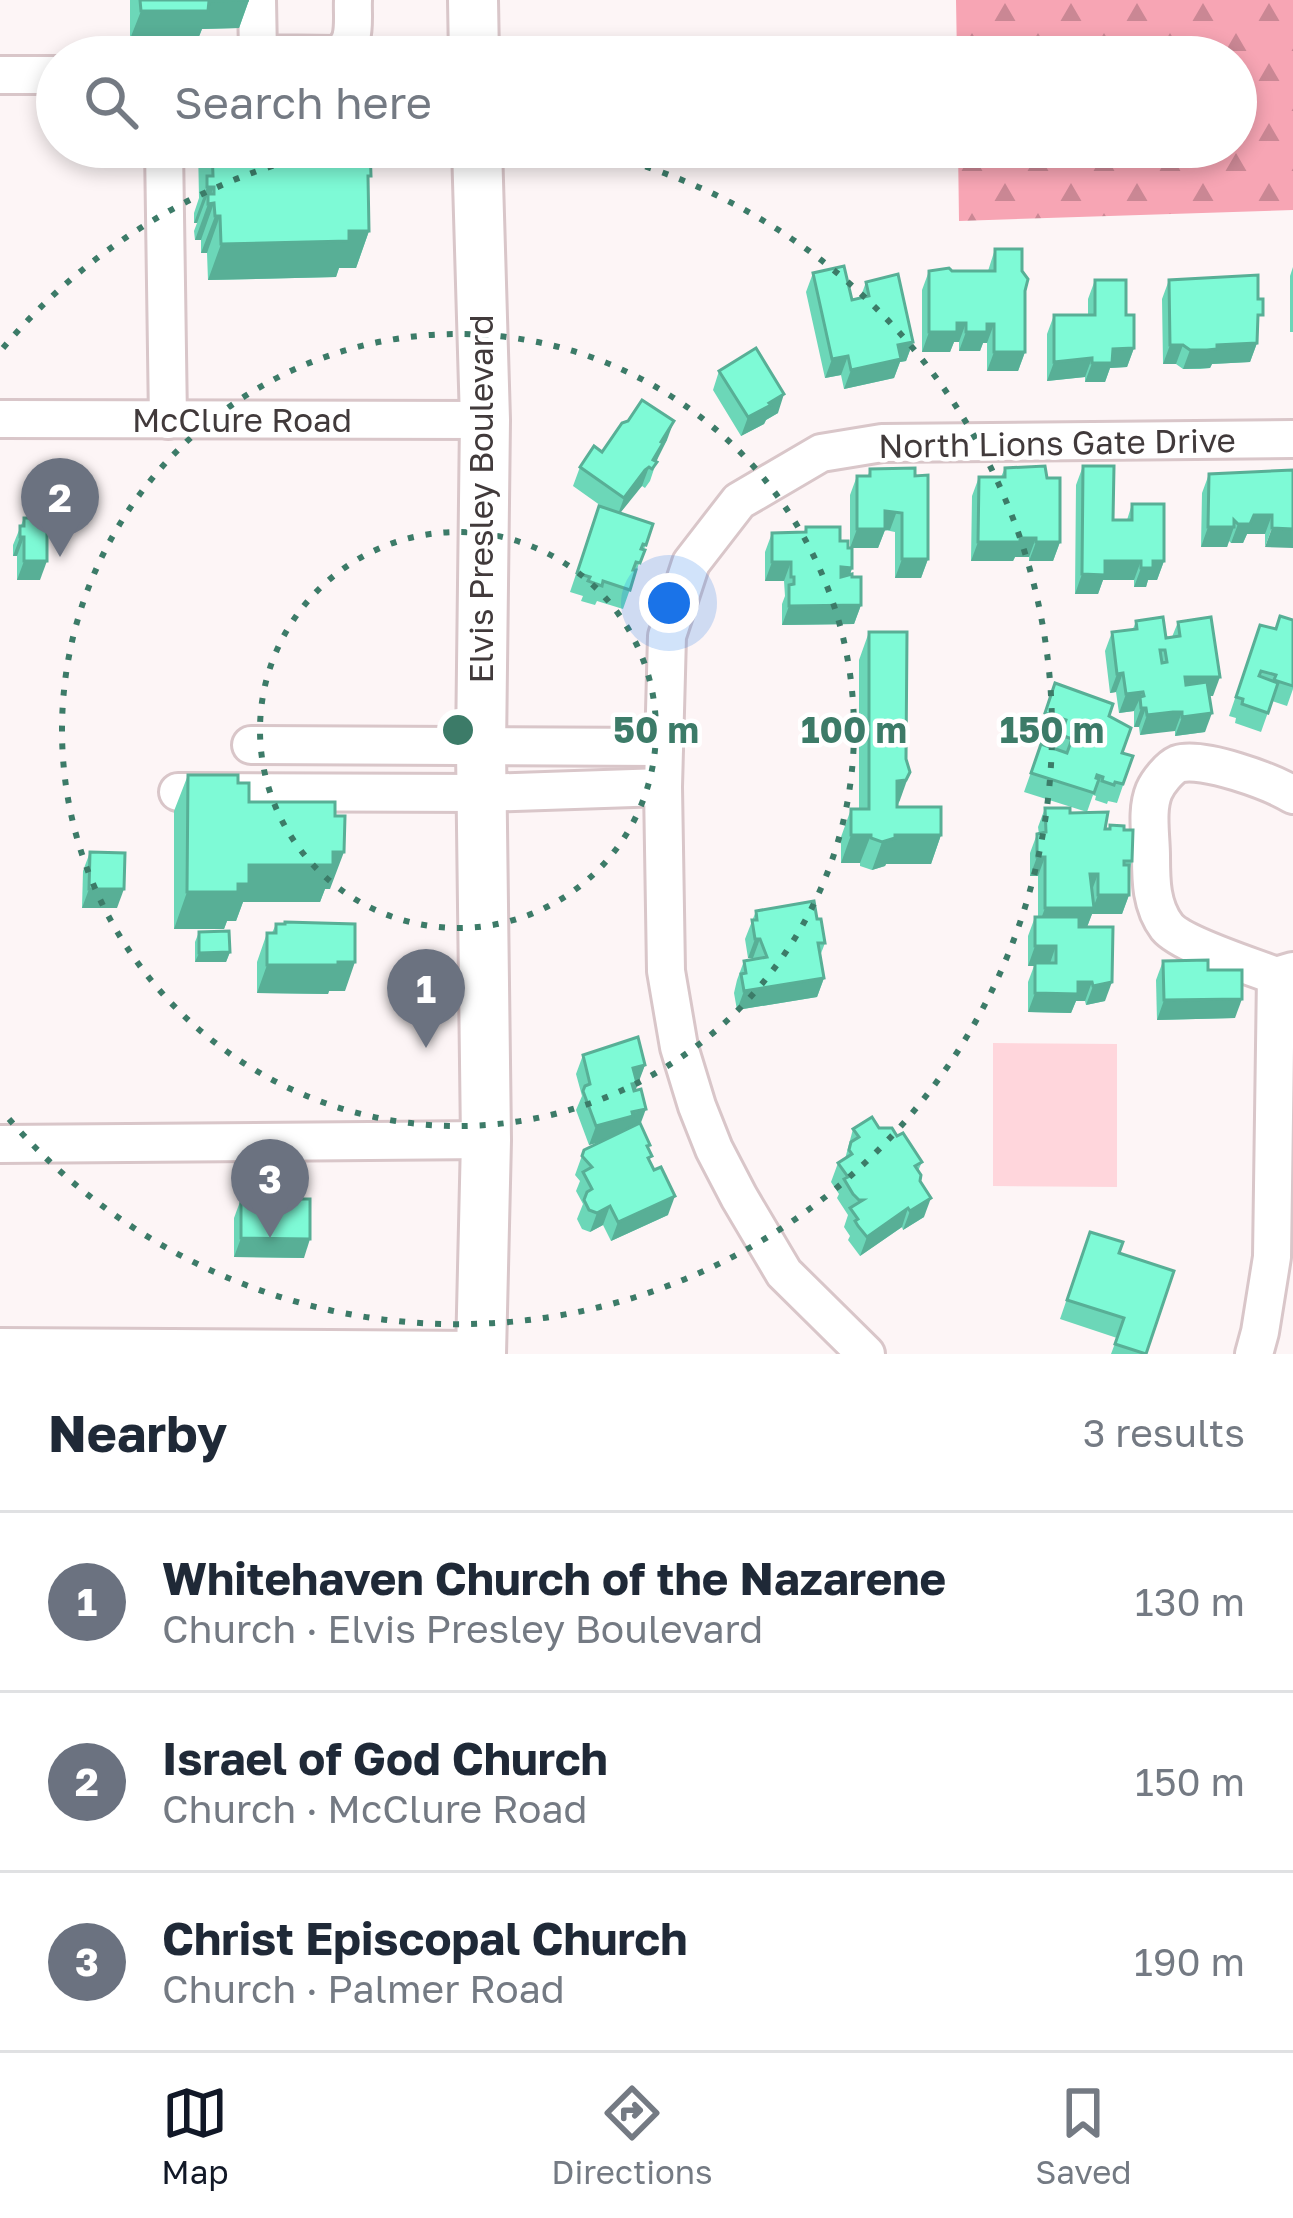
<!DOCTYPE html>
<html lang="en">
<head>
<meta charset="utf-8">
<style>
  body { margin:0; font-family:"Golos Text",sans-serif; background:#f2f2f3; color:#1f2937 }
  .you { position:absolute; left:669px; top:603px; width:42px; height:42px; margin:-30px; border:9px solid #fff; border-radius:50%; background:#1a73e8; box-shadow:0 0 0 18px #1a73e833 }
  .badge { display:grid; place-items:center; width:78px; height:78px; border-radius:50%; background:#111827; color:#fff; font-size:39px; font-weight:700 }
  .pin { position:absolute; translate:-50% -99px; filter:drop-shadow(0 3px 6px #0008) }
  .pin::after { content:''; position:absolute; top:63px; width:42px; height:36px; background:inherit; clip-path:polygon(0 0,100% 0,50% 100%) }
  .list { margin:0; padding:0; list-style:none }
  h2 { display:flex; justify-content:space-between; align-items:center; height:156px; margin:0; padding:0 48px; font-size:51px }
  h2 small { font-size:39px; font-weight:400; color:#747a83 }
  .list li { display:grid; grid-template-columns:78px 1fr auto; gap:36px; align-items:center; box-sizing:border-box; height:180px; padding:0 48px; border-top:3px solid #e0e1e3 }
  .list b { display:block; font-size:45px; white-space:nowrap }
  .list p { margin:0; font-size:39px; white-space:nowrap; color:#747a83 }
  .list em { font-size:39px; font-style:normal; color:#747a83 }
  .icon { flex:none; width:66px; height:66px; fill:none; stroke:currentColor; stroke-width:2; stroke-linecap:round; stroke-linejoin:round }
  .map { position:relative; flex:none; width:1293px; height:1354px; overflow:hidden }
  .search { position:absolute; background:#fff; box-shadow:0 6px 18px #0003; left:36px; right:36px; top:36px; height:132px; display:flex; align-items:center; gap:30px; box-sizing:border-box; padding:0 42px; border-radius:66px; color:#747a83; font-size:45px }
  .sheet { height:696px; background:#fff }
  nav { display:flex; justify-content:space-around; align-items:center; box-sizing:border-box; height:168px; border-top:3px solid #e0e1e3; background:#fff; font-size:33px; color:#747a83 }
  nav a { display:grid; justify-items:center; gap:6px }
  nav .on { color:#111827 }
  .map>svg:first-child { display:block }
  .forest { fill:url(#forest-firs) }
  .pitch { fill:#ffd6dc }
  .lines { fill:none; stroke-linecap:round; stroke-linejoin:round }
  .minor-casing { stroke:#d9c6c9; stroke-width:42 }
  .major-casing { stroke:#d9c6c9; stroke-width:54 }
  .minor { stroke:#fff; stroke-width:36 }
  .major { stroke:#fff; stroke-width:48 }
  .wall { fill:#6cd7b8 }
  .shaded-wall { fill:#58af96 }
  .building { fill:#7efad6; stroke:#58af96; stroke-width:3; fill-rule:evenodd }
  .ring { fill:none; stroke:#3c7b68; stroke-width:6; stroke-dasharray:6 12 }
  .labels { text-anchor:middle; stroke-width:9; stroke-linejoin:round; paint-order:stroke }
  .street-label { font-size:33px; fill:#413a3b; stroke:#fff }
  .centre { fill:#3c7b68; stroke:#fff; stroke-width:6 }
  .ring-label { font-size:36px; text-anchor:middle; font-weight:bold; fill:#3c7b68; stroke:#fff; stroke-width:9; stroke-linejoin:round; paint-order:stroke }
</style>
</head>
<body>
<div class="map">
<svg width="1293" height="1354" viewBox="0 0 1293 1354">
  <defs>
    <pattern id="forest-firs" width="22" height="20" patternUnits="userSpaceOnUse" patternTransform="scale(3)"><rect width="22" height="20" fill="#f7a5b4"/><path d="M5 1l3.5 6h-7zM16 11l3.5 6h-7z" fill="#ca8794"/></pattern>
  </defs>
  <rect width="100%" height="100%" fill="#fdf5f6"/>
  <path class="forest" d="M956 0H1293V210L959 221 958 147H1236V57H957Z"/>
  <path class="pitch" d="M993 1043 1117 1044V1187L993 1186Z"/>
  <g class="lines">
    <defs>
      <g id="minor">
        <path d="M257 0 258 54 336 55C358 46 352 20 353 0"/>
        <path d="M0 75H57"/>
        <path d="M164 147 168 420"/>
        <path d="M0 419 485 420"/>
        <path d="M251 745 664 747"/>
        <path d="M178 792 483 793 663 787"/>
        <path d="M1293 795C1272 782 1202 756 1178 764 1169 768 1158 782 1154 791 1146 810 1151 836 1151 856 1151 880 1151 906 1167 927 1182 945 1251 966 1276 976L1293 971"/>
        <path d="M0 1144 486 1140"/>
        <path d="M0 1347 481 1350"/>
        <path d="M866 1354 784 1273 739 1197 714 1149 697 1106 679 1047 666 971 663 787 667 636 691 563 739 501 821 453 882 443 1293 439"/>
        <path d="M1254 1354 1260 1332 1272 1257 1276 976"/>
      </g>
      <g id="major">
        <path d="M473 0 474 57"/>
        <path d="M477 147 485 420 481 749 486 1140 481 1354"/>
      </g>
    </defs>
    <use href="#minor" class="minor-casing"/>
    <use href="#major" class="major-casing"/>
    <use href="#minor" class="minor"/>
    <use href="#major" class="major"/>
  </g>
  <g class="wall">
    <path d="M130 0H249L239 28 202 29 198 39H130Z"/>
    <path d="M198 147H370L368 184 369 231 356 268H339L336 277 208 280 207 253H201V240H195L194 231 197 223H194V213L199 198Z"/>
    <path d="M995 249 1022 271 1025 291V352L1018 371H987V343H983L980 351H959V342H954L950 352H922V290L929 271H988Z"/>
    <path d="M1293 267V332H1290V276Z"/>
    <path d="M813 273 852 300 860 299 866 282 913 342 906 361 900 362 894 378 844 389 841 375 825 378 806 292Z"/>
    <path d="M1095 280 1126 315 1134 348 1127 367 1110 368 1105 382H1085V377L1047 381V334L1054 315H1088V299Z"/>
    <path d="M1169 280 1258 329 1257 343 1250 362 1212 364 1210 368 1200 369H1183L1176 364H1163L1162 299Z"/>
    <path d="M719 371 778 413 766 420 764 424 741 436 713 390Z"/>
    <path d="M667 440 660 451 650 481 645 488 642 486 638 489 620 513 653 524 623 609 597 601 595 605 581 601 583 596 570 592 599 506 604 508 573 486 580 467 602 452Z"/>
    <path d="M1083 466 1113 520H1127L1132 504 1164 561 1157 580H1148L1146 587H1134V580H1103L1098 594H1075L1076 485Z"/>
    <path d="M1005 468 1060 542 1053 561H1029V557H1015L1013 561H971L972 496 979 477H1001Z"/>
    <path d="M870 469 915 476 928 559 921 578H895V532L885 530 878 548H852V568L850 575 861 605 854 624 782 625V604L785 596 784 581H765V552L772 533 804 532 806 527 840 541 850 548V495L857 476H868Z"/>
    <path d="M1293 470 1265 547V534H1247L1243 543H1231L1229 541 1227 547H1201L1202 493 1209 474Z"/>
    <path d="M24 518 40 580H17V556H13V545Z"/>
    <path d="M1293 620V689L1287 706 1272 701 1261 732 1235 723 1236 718 1229 716 1260 625 1275 629Z"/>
    <path d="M1136 621 1166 638 1172 637 1178 622 1213 696H1209L1205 732 1175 736V731H1166L1140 735 1139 727H1134V711L1119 713 1116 692 1110 693 1105 651 1112 632 1133 629Z"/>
    <path d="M869 632 900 800 897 807 941 835 931 864H886L885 866 872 870 860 866V863H841V837L851 809H859V660Z"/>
    <path d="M1055 683 1109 716 1122 753 1133 756 1117 803 1108 801 1107 804 1095 800 1096 796 1093 795 1087 812 1024 792 1041 744 1056 749 1059 739 1038 732Z"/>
    <path d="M188 775 238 783 249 802 330 889H325L320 902H243L236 921H227L224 929H174V811Z"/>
    <path d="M1045 808 1070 813 1105 829H1109L1110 825 1132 861 1129 872V895L1122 914H1092L1087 927 1105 1001 1086 1005 1085 1001H1076L1071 1013 1028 1012V982L1034 966H1028V936L1035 917H1038V876H1030V853L1037 834H1039L1038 827Z"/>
    <path d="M90 852 117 908H82L83 871Z"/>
    <path d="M756 911 817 919 825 943 820 956 824 978 817 997 737 1010 734 993 737 980 744 961 754 959 748 958 745 939Z"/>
    <path d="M276 924 345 991H329L328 994 257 993V962L267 933H272Z"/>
    <path d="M199 932 230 952 226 962H195V942Z"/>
    <path d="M1163 961 1208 970 1235 1018 1157 1020 1156 980Z"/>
    <path d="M583 1055 645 1065 634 1091 640 1125 648 1150 650 1162 668 1215 611 1241 603 1225 590 1232 582 1229 577 1219 583 1204 576 1191 580 1181 575 1175 584 1150 602 1141 589 1145 576 1110 582 1096 576 1074Z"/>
    <path d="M879 1128 897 1136 922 1162 918 1171 924 1217 903 1230 902 1227 860 1256 848 1240 850 1236 844 1227 848 1215 837 1198 839 1194 831 1182 838 1163 845 1159 853 1129Z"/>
    <path d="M241 1199 304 1258 234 1257V1218Z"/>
    <path d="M1090 1232 1119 1253 1146 1354H1111L1117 1338 1060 1319Z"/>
  </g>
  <g class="shaded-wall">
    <path d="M249 0 239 28 202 29 198 39H130L141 11 209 1Z"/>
    <path d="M615 147H652L650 152H613Z"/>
    <path d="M207 187H214L208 202V194L197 223H194Z"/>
    <path d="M214 203 201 240H195L208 204Z"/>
    <path d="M215 216H220L207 253H201Z"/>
    <path d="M349 231H369L356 268H339L336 277 208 280 221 244Z"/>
    <path d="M957 323H966L959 342H954L950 352H922L929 332Z"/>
    <path d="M987 324H994L987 343H983L980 351H959L966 332Z"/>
    <path d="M913 342 906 361 900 362 894 378 844 389 851 370 898 345Z"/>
    <path d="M1257 343 1250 362 1212 364 1210 368 1183 369 1190 350 1217 345Z"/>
    <path d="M1170 345H1183L1176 364H1163Z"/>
    <path d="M1134 348 1127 367 1110 368 1105 382H1085L1092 363 1113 349Z"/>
    <path d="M994 352H1025L1018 371H987Z"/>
    <path d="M848 356 841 375 825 378 832 359Z"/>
    <path d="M1092 358 1085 377 1047 381 1054 362Z"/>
    <path d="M784 394 778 413 766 420 764 424 741 436 748 417Z"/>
    <path d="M674 421 667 440 656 462 650 468 661 442Z"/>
    <path d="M649 467 642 486 617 517 624 498Z"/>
    <path d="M885 511H897L890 530H885L878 548H850L857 529Z"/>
    <path d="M1254 515H1272L1265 534H1247L1243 543H1231L1238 524Z"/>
    <path d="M1208 527H1234L1227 547H1201Z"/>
    <path d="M1272 528 1293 529V548L1265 547Z"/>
    <path d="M20 537H24L17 556H13Z"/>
    <path d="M1020 538H1036L1029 557H1015L1013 561H971L978 542Z"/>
    <path d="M1036 542H1060L1053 561H1029Z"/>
    <path d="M902 559H928L921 578H895Z"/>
    <path d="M24 561H47L40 580H17Z"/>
    <path d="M1105 561H1141L1134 580H1103L1098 594H1075L1082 574Z"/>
    <path d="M1153 561H1164L1157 580H1148L1146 587H1134L1141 568Z"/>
    <path d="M772 562H791L784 581H765Z"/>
    <path d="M841 567 852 568 846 587 834 586Z"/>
    <path d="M861 605 854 624 782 625 789 606Z"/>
    <path d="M1123 673 1116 692 1110 693 1117 674Z"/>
    <path d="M1185 677H1220L1213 696H1178Z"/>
    <path d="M1143 692 1134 711 1119 713 1126 694Z"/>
    <path d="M1141 708H1146L1139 727H1134Z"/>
    <path d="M1173 712H1182L1175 731 1140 735 1147 715Z"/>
    <path d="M1212 713 1205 732 1175 736 1182 717Z"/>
    <path d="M910 772 900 800 895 808 897 781Z"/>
    <path d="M851 835H871L860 863H841Z"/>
    <path d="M895 835H941L931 864H886L885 866 872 870 882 842Z"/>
    <path d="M333 852H344L330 889H325L320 902H243L236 921H227L224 929H174L187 892 249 865Z"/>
    <path d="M1037 857H1045L1038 876H1030Z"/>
    <path d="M1090 874H1098L1091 893Z"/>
    <path d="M89 889H124L117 908H82Z"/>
    <path d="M1098 895H1129L1122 914H1092L1087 927H1038L1045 908H1093Z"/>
    <path d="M755 939H760L753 958H748Z"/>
    <path d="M1035 946H1056L1049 966H1028Z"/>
    <path d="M230 952 226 962H195L199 953Z"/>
    <path d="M355 962 345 991H329L328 994 257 993 267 965Z"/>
    <path d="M824 978 817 997 737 1010 744 991Z"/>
    <path d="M1078 982H1092L1085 1001H1076L1071 1013 1028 1012 1035 993Z"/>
    <path d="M1112 982 1105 1001 1086 1005 1093 986Z"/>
    <path d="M1242 999 1235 1018 1157 1020 1164 1000Z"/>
    <path d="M645 1065 638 1084 631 1102 633 1068Z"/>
    <path d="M646 1109 639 1128 626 1135 589 1145 596 1126Z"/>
    <path d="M675 1196 668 1215 611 1241 618 1222Z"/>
    <path d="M931 1198 924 1217 903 1230 910 1211Z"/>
    <path d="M610 1206 603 1225 590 1232 597 1213Z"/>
    <path d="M908 1208 902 1227 860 1256 867 1237Z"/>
    <path d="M241 1238 310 1239 304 1258 234 1257Z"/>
  </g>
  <g class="building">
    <path d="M140 0H249L209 1 208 11H141Z"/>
    <path d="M212 147H370L371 176H368L369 231H349V241L221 244 220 216H215L214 203 208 204V194H214V187H207V176H213Z"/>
    <path d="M995 249H1022V271L1028 279 1025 291V352H994V324H987V332H966V323H957V332H929V271L949 268 952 271H995Z"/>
    <path d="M844 266 852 300 869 296 866 282 898 274 913 342 898 345 901 359 851 370 848 356 832 359 813 273Z"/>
    <path d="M1258 275V299H1263V315H1258L1257 343 1217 345V349L1207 350H1190L1183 345H1170L1169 280Z"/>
    <path d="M1095 280H1126V315H1134V348L1113 349 1112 363H1092V358L1054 362V315H1095Z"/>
    <path d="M756 348 784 394 769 403 771 405 748 417 719 371Z"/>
    <path d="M642 400 674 421 661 442 663 443 653 460 657 462 652 469 649 467 645 470 624 498 580 467 594 446 602 452 622 423 628 421Z"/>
    <path d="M1045 466 1047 478H1060V542H1036V538H1020V542H978L979 477H1005V468Z"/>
    <path d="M1083 466H1114L1113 520H1132V504H1164V561H1153V568H1141V561H1105V575L1082 574Z"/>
    <path d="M915 468V476L928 475V559H902V513L885 511V529H857V476H870V469Z"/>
    <path d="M1293 470V529L1272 528V515H1254L1250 524H1238L1234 520V527H1208L1209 474Z"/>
    <path d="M599 506 653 524 646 545 643 544 641 549 645 550 640 563 636 562 633 570H636L630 590 603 581 602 586 588 581 590 577 577 573Z"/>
    <path d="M24 518H47V561H24V537H20V526H24Z"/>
    <path d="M806 527H840V541H848V548H852V568L841 567V577L852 574V577H861V605L789 606V585L794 584V577H791V562H772V533L806 532Z"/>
    <path d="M1280 616 1293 620V686L1274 680 1276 675 1261 671 1259 676 1278 683 1268 713 1242 704 1243 699 1236 697 1260 625 1276 629Z"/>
    <path d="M1163 617 1166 638 1180 636 1178 622 1211 617 1220 677H1185L1186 685 1207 682 1212 713 1182 717V712H1173L1147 715 1146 708H1141L1140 697 1144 696 1143 692 1126 694 1123 673 1117 674 1112 632 1137 629 1136 621ZM1160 650H1165L1167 662 1162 663Z"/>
    <path d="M869 632H907L906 759 910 772 906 780 897 781V807H941V835H895V838L882 842 871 838V835H851V809H869Z"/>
    <path d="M1055 683 1113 704 1109 716 1131 728 1122 753 1133 756 1123 784 1115 782 1114 785 1102 781 1103 777 1097 775 1096 778 1099 779 1094 793 1031 773 1041 744 1067 753 1072 739 1061 735 1066 720 1045 713Z"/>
    <path d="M188 775H238V783H249V802H335V816H345L344 852H333V865H249V884H238V892H187Z"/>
    <path d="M1045 808H1070V813L1108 812 1105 829H1110V825L1124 826V830H1133L1132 861H1124V865H1129V895H1098V874H1090L1094 908H1045V857H1037V834L1046 832Z"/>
    <path d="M90 852 125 853 124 889H89Z"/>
    <path d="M814 901 817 919H821L825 943H818L824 978 744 991 741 974 746 973 744 961 767 957 760 939H755L752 920H757L756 911Z"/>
    <path d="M1035 917H1079V927H1113L1112 982 1093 986 1092 982H1078V994L1035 993V963H1056V946H1035Z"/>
    <path d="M285 922 355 924V962H338V965H267V933H276V924H285Z"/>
    <path d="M229 931 230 952 199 953V932Z"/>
    <path d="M1208 960V970H1242V999L1164 1000 1163 961Z"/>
    <path d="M638 1037 645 1065 633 1068 637 1083 632 1084 634 1091 641 1089 646 1109 632 1112 633 1116 596 1126 583 1091 585 1086 590 1084 583 1055Z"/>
    <path d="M872 1117 879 1128H892L897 1136 903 1133 922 1162 915 1166 921 1175 920 1181 931 1198 910 1211 908 1208 867 1237 858 1226 855 1221 858 1219 850 1208 863 1200H859L853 1194 844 1179 848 1177 838 1163 852 1154 849 1150 851 1142 859 1137 853 1129Z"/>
    <path d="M640 1123 650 1145 647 1146 652 1156 648 1158 654 1170 661 1167 675 1196 618 1222 610 1206 597 1213 589 1210 584 1200 587 1192 592 1189 583 1172 592 1167 582 1156 584 1150Z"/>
    <path d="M241 1199H310V1239L241 1238Z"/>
    <path d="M1090 1232 1123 1242 1119 1253 1174 1271 1146 1354 1115 1344 1124 1318 1067 1300Z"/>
  </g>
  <g class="ring">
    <circle cx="458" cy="730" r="198"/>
    <circle cx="458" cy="730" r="396"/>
    <path d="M3 348A594 594 0 0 1 340 148M576 148A594 594 0 1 1 3 1112"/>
  </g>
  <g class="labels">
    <g class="street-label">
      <text x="242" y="432">McClure Road</text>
      <text transform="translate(1057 443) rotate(-1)" y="12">North Lions Gate Drive</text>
      <text transform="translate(481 499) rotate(-90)" y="12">Elvis Presley Boulevard</text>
    </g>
  </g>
  <circle cx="458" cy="730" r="18" class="centre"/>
  <g class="ring-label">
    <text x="656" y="743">50 m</text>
    <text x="854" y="743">100 m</text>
    <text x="1052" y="743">150 m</text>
  </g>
</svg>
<div class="you"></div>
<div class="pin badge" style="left:426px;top:1048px;background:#6b7280">1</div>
<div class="pin badge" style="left:60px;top:557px;background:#6b7280">2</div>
<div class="pin badge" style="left:270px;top:1238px;background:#6b7280">3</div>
<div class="search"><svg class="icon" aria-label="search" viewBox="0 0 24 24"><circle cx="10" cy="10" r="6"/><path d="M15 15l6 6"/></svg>Search here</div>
</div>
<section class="sheet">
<h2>Nearby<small>3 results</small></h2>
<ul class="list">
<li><span class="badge" style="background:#6b7280">1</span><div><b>Whitehaven Church of the Nazarene</b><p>Church · Elvis Presley Boulevard</p></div><em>130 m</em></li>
<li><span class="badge" style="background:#6b7280">2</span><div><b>Israel of God Church</b><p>Church · McClure Road</p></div><em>150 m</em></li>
<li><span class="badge" style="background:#6b7280">3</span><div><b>Christ Episcopal Church</b><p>Church · Palmer Road</p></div><em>190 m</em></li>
</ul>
</section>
<nav>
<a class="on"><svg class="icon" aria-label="map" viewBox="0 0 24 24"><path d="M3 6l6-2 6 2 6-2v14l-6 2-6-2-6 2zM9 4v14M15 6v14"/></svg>Map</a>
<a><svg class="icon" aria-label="directions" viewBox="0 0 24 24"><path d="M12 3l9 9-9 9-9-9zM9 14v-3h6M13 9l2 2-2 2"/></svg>Directions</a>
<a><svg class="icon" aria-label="saved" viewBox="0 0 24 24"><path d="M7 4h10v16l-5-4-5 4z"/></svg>Saved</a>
</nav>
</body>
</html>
